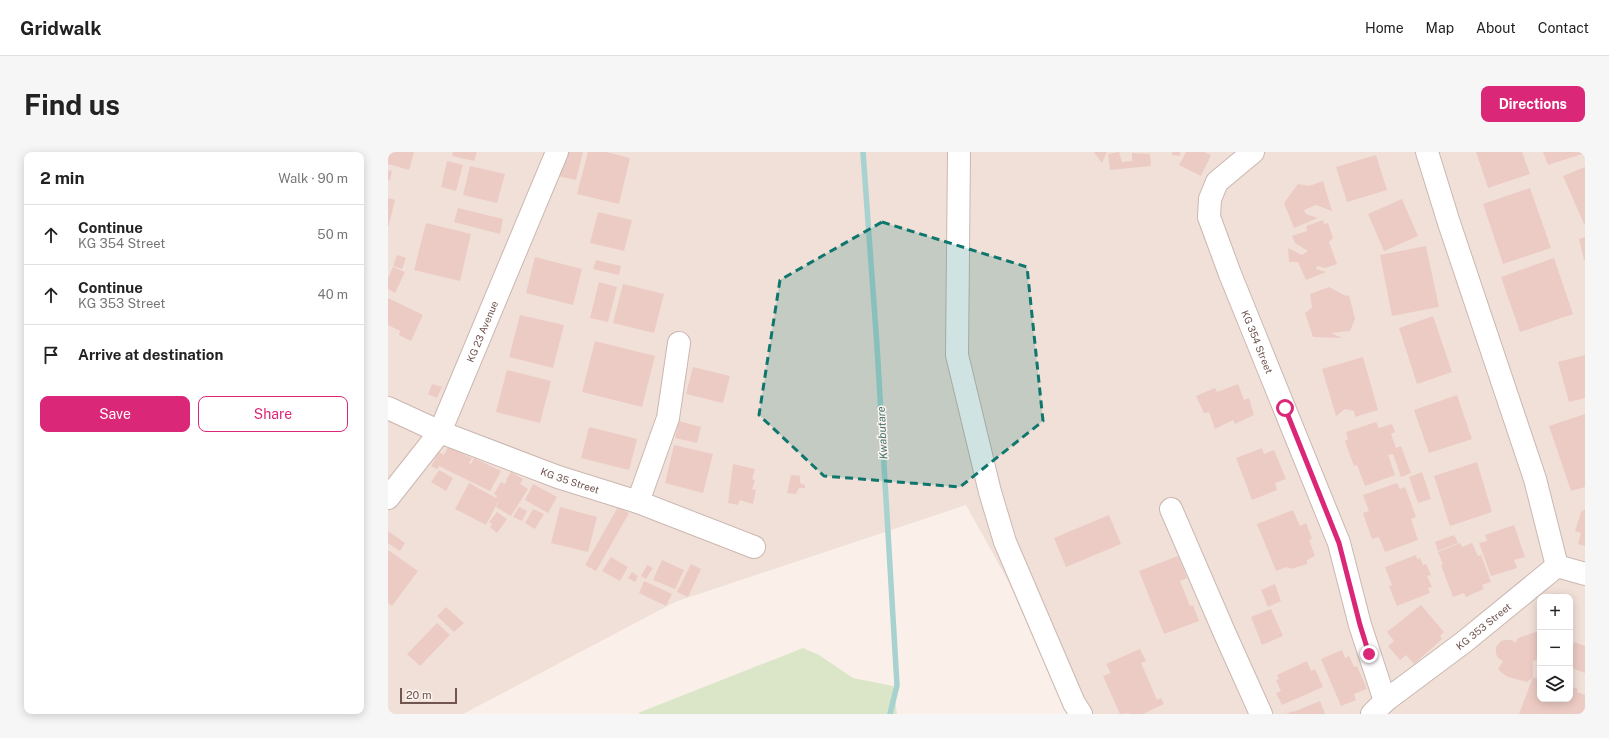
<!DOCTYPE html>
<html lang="en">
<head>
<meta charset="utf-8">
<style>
  body { margin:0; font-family:"Public Sans",sans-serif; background:#f6f6f6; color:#222 }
  .controls { position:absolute; right:12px; bottom:12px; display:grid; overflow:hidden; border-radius:8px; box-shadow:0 2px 10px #0003 }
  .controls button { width:36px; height:36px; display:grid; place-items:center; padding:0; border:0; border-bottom:1px solid #e0e0e0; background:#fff; color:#222; font:20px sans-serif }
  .scale { position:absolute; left:12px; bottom:10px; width:57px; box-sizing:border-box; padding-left:4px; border:2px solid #715550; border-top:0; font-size:11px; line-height:14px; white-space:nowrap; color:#715550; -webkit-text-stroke:3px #fdf4ef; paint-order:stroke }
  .stop { position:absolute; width:12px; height:12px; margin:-9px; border:3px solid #db2777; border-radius:50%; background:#fff }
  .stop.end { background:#db2777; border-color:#fff; box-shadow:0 1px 4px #0008 }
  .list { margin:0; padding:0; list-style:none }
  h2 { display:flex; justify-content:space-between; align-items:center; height:52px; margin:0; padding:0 16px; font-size:17px }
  h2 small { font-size:13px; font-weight:400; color:#767676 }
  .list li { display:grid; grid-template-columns:26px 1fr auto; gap:12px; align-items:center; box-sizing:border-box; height:60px; padding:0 16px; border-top:1px solid #e0e0e0 }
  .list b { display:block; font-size:15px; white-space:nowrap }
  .list p { margin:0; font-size:13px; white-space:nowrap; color:#767676 }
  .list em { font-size:13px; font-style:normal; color:#767676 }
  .actions { display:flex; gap:8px; padding:12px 16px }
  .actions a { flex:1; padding:9px 0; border:1px solid #db2777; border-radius:8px; text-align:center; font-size:14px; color:#db2777 }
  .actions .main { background:#db2777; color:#fff }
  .icon { flex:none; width:22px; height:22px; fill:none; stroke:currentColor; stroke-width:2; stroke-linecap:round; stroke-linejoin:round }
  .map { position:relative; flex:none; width:1197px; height:562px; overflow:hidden; border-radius:8px }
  header { display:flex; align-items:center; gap:24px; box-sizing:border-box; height:56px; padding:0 20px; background:#fff; border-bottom:1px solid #e0e0e0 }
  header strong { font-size:19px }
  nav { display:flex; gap:22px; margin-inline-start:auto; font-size:14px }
  .intro { display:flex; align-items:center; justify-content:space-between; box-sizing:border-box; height:96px; padding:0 24px }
  h1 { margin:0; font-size:28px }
  .button { padding:10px 18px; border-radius:8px; background:#db2777; color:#fff; font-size:14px; font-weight:700 }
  main { display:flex; gap:24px; padding:0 24px }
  aside { flex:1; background:#fff; border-radius:8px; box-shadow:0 2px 10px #0003 }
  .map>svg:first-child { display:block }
  .residential { fill:#f1e0d8; fill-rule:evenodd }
  .green { fill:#dbe6c9 }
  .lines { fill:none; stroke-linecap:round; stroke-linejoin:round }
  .stream { stroke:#a7d2cf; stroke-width:5.5 }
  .building { fill:#eccbc4 }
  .minor-casing { stroke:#cbb7b0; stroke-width:24 }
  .minor { stroke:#fff; stroke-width:22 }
  .route { stroke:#db2777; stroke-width:5 }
  .marked { fill:#0f766e; fill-opacity:0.2; stroke:#0f766e; stroke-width:3; stroke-dasharray:8 5; stroke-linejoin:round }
  .labels { text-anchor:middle; stroke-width:3; stroke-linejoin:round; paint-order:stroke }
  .street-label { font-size:10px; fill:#715550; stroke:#fdf4ef }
  .water-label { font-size:11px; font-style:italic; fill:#467472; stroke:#fdf4ef }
</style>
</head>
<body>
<header>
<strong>Gridwalk</strong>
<nav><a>Home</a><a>Map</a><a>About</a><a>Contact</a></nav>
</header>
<div class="intro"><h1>Find us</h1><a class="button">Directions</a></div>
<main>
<aside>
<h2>2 min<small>Walk · 90 m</small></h2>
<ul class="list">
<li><svg class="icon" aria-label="ahead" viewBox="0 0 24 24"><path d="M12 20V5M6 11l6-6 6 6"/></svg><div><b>Continue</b><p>KG 354 Street</p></div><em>50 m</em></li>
<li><svg class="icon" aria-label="ahead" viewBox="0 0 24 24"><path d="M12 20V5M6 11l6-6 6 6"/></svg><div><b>Continue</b><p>KG 353 Street</p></div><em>40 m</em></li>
<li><svg class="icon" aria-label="arrive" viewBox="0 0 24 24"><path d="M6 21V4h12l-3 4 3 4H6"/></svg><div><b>Arrive at destination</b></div></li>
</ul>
<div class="actions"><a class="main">Save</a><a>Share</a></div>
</aside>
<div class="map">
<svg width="1197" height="562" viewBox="0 0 1197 562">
  <rect width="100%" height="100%" fill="#faf0e9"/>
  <path class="residential" d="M0 0H1197V562H682L662 523 619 427 578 353 287 450 75 562H0ZM1152 445H1182V547H1152Z"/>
  <path class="green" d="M415 496 431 503 465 526 505 534 509 562H252L250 561Z"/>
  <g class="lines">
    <path class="stream" d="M475 0 489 194 509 533 502 562"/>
  </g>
  <g class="building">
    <path d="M0 0H26L21 18 0 12Z"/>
    <path d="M65 0H89L86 9 64 4Z"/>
    <path d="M176 0H195L188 28 170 24Z"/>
    <path d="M200 0H218L242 6 231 52 189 42Z"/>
    <path d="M706 0H719L714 11Z"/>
    <path d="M731 0 734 10 744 9V1L762 2 763 14 722 18 720 2Z"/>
    <path d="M784 0H792V4L784 3Z"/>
    <path d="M798 0H816L823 3 813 24 791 13Z"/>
    <path d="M1088 0H1134L1142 22 1100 36Z"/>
    <path d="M1155 0H1197V1L1160 13Z"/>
    <path d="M988 3 999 38 959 50 948 15Z"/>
    <path d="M59 9 75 13 68 39 53 35Z"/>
    <path d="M82 14 117 22 109 51 75 43Z"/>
    <path d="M1197 15V71L1196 72 1175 24Z"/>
    <path d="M0 18 4 19 2 28H0Z"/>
    <path d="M935 29 944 59 928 53 916 58 918 62 930 66 906 76 896 51 910 32 921 34Z"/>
    <path d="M1142 36 1163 96 1115 112 1095 52Z"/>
    <path d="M0 46 7 48 1 73H0Z"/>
    <path d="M1014 47 1030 84 996 99 980 62Z"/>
    <path d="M70 56 115 67 112 82 66 70Z"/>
    <path d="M210 60 244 68 236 99 202 91Z"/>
    <path d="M935 68 936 72 940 71 945 86 941 90 949 112 937 116 929 114 928 117 938 120 918 128 910 110H901L900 96 914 103 920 99 907 91 904 84 919 79 918 74Z"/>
    <path d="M38 71 83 82 72 129 26 118Z"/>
    <path d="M1197 85V108H1196L1191 87Z"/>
    <path d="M1038 94 1051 155 1004 164 992 103Z"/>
    <path d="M9 103 18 106 14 117 5 114Z"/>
    <path d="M147 105 194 117 185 153 138 141Z"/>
    <path d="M1166 106 1185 162 1132 180 1113 125Z"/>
    <path d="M208 108 233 114 231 123 205 117Z"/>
    <path d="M5 115 17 120 7 141 0 137V126Z"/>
    <path d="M211 130 229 135 220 170 202 166Z"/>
    <path d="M235 132 276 142 266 181 225 171Z"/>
    <path d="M941 135 958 144 961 143 967 167 962 179 943 181 954 186 925 185 917 161 924 156 922 142Z"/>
    <path d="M0 146 35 163 23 189 11 183 12 179 0 173Z"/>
    <path d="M132 163 176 173 165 216 121 205Z"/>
    <path d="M1045 164 1064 220 1029 232 1011 176Z"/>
    <path d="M207 189 267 204 254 255 194 240Z"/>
    <path d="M1197 203V246L1181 250 1170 210Z"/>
    <path d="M975 205 990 258 967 265 966 259 957 257 948 264 934 217Z"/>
    <path d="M305 215 342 224 335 251 298 242Z"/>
    <path d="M119 218 163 229 152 271 108 260Z"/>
    <path d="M44 232 54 235 49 246 40 242Z"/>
    <path d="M850 232 856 248 861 246 866 263 847 272 845 268 827 277 821 260 816 261 808 244 827 236 829 240Z"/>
    <path d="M1069 243 1084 287 1041 301 1026 258Z"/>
    <path d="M1197 262V335L1183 339 1161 274Z"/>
    <path d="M291 269 313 275 309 291 287 286Z"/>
    <path d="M988 270 991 276 1004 272 1007 280 1003 282 1008 296 1013 294 1023 321 1013 325 1005 302 1000 303 1007 323 977 334 969 313 966 314 957 289 960 287 958 280Z"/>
    <path d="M201 275 249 287 241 318 193 306Z"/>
    <path d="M63 289 74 294 71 300 84 306 81 311 83 312 86 306 113 319 102 339 51 314 49 317 43 314 51 300 56 303Z"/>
    <path d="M286 293 325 302 315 341 277 331Z"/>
    <path d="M874 296 876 302 886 298 898 327 887 331 889 338 864 348 848 306Z"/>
    <path d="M1089 310 1104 360 1062 374 1046 324Z"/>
    <path d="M345 312 367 317 364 327 367 328 364 337 368 338 365 352 352 348 350 353 340 351Z"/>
    <path d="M51 318 65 326 58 339 43 330Z"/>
    <path d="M123 320 135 327 132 332 140 337 123 364 108 355 111 348 98 373 67 357 81 331 108 346 109 344 106 342 113 330 117 332 119 329 118 328Z"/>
    <path d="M1034 320 1043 347 1030 351 1021 325Z"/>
    <path d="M403 323 412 324V331L417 333V336H411L408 342 399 341Z"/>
    <path d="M1009 331 1012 337 1017 335 1028 365 1023 367 1030 388 997 400 991 385 984 387 975 361 981 359 975 343Z"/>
    <path d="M145 332 169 345 160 361 137 348Z"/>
    <path d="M131 355 139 359 134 369 125 365Z"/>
    <path d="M172 355 209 365 200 400 163 391Z"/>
    <path d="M230 355 241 361 208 419 197 413Z"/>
    <path d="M145 357 156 362 147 377 137 371Z"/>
    <path d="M1197 357V394L1190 392 1193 381 1187 379 1193 360Z"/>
    <path d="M905 358 912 374 918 371 924 387 921 388 927 404 919 408V412L903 417 899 415 888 419 869 372Z"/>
    <path d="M109 360 119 367 109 381 102 375 104 372 101 370Z"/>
    <path d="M721 363 733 392 678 415 666 386Z"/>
    <path d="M1126 373 1137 405 1126 408 1129 416 1103 424 1091 391 1099 389 1097 383Z"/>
    <path d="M0 379 17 391 12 399 0 391Z"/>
    <path d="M1066 383 1070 391 1050 399 1047 390Z"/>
    <path d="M1072 391 1074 395 1084 391 1090 404 1093 403 1103 430 1094 433 1096 437 1078 445 1076 441 1065 445 1053 413 1055 412 1050 400Z"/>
    <path d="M0 398 30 419 4 454 0 451Z"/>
    <path d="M1028 403 1029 407 1032 406 1035 413 1038 412 1043 423 1039 424 1044 435 1040 436 1042 441 1009 454 1001 434 1004 433 997 415Z"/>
    <path d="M790 404 799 426 792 429 802 454 805 453 811 469 776 482 751 419Z"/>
    <path d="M223 405 240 415 232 429 214 419Z"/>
    <path d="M274 408 296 418 287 437 265 428Z"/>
    <path d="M303 412 313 417 300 445 289 440Z"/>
    <path d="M259 413 265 416 258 427 253 424Z"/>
    <path d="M244 420 250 424 247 430 240 426Z"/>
    <path d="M256 429 284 442 278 454 251 441Z"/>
    <path d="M887 432 893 449 880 455 873 438Z"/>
    <path d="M1033 453 1056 480 1052 484 1054 487 1026 512 1018 503 1012 508 1000 494 1006 489 999 480Z"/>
    <path d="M58 455 76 471 66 480 49 464Z"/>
    <path d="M883 457 895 484 874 493 863 465Z"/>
    <path d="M49 471 62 483 32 514 19 502Z"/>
    <path d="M1151 479H1152V508L1150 507 1145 509V525L1152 528V547H1182V534L1190 537 1189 540 1197 543V562H1131L1145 525 1139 530 1120 525 1114 521 1110 517 1115 509 1110 506 1108 502V495L1113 489 1117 488H1124L1127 491 1130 486Z"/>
    <path d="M1186 490 1197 494V521L1182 515V503Z"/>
    <path d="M752 497 758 509 753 511 769 548 773 546 776 552 755 562H741V561L732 562 715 524 723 521 718 512Z"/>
    <path d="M954 498 957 506 961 504 966 515 969 514 979 537 966 542 968 548 953 554 933 507Z"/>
    <path d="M919 509 923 519 927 517 935 535 894 553 888 541 893 539 888 528 891 527 889 523Z"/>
    <path d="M932 549 937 562H898L905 559V560Z"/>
  </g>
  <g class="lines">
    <defs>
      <g id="minor">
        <path d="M571 0 569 203 602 340 617 390 686 551 693 562"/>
        <path id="s1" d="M865 0 829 30 822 47 821 65 842 122 951 391 972 473 997 549"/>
        <path d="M1039 0 1061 71 1147 327 1169 414"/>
        <path id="s2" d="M0 256 52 280 170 325 250 350 366 395"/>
        <path id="s3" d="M0 346 52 280 169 0"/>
        <path d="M250 350 280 266 291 191"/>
        <path d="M783 357 837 482 873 562"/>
        <path id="s4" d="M984 562 997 549 1076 490 1169 414 1197 422"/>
      </g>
    </defs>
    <use href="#minor" class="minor-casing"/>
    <use href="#minor" class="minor"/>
  </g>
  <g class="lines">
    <path class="route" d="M897 256 951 391 972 473 981 502"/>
  </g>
  <path class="marked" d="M494 70 639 115 655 269 572 335 436 324 371 263 392 128Z"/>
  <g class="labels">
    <g class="street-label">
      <text dy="4" stroke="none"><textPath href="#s3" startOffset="193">KG 23 Avenue</textPath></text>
      <text dy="4" stroke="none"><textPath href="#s1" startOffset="217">KG 354 Street</textPath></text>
      <text dy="4" stroke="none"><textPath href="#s2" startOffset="196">KG 35 Street</textPath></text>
      <text dy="4" stroke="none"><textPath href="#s4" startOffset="142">KG 353 Street</textPath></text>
    </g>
    <g class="water-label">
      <text transform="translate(494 281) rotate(-93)" y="4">Kwabutare</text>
    </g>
  </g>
</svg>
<div class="controls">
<button>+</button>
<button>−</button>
<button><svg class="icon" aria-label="layers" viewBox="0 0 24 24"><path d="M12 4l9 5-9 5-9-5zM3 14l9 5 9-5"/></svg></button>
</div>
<div class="scale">20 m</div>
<div class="stop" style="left:897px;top:256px"></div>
<div class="stop end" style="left:981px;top:502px"></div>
</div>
</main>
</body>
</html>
